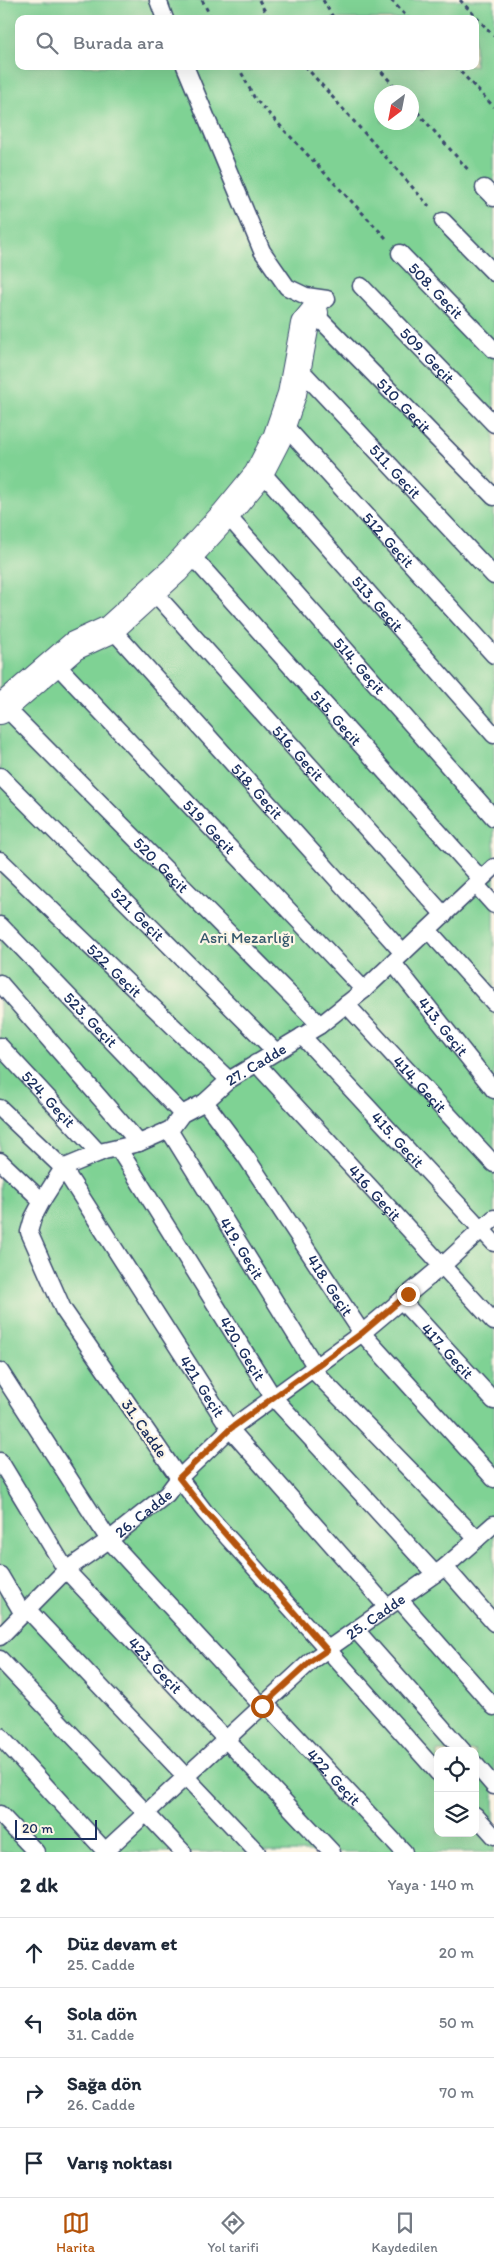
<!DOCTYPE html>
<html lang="tr">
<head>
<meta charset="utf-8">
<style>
  body { margin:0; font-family:Itim,sans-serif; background:#f2f2f3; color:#1f2937 }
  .controls { position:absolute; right:15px; bottom:15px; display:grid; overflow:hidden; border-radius:10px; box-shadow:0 5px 20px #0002 }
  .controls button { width:45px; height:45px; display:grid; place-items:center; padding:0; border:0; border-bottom:1px solid #e0e1e3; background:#fff; color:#1f2937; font:25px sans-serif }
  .compass { position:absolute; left:374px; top:85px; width:45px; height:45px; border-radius:50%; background:#fff; box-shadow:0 5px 20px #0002; rotate:212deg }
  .scale { position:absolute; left:15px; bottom:12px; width:82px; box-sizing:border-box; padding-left:5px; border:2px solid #1b2f5e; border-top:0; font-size:14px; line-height:18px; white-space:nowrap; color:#1b2f5e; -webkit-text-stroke:4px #fcf5e5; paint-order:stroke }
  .stop { position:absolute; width:15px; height:15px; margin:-11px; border:4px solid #b45309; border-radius:50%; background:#fff }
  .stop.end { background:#b45309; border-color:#fff; box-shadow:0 1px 5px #0008 }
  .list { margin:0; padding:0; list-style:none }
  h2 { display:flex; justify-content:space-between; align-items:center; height:65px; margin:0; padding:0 20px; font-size:21px }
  h2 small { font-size:16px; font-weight:400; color:#747a83 }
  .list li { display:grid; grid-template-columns:32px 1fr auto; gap:15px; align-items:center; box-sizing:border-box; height:70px; padding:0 20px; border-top:1px solid #e0e1e3 }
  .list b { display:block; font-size:19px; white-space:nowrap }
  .list p { margin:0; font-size:16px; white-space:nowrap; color:#747a83 }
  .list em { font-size:16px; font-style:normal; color:#747a83 }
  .icon { flex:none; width:28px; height:28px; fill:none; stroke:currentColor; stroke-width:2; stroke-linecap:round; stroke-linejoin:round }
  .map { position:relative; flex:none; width:494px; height:1852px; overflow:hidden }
  .search { position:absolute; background:#fff; box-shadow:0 5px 20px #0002; left:15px; right:15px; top:15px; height:55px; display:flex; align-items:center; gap:12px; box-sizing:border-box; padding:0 18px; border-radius:10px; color:#747a83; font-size:19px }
  .sheet { height:345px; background:#fff }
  nav { display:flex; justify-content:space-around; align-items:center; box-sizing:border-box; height:70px; border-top:1px solid #e0e1e3; background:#fff; font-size:14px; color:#747a83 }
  nav a { display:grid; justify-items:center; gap:2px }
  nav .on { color:#b45309 }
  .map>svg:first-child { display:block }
  .green { fill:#7fd294; stroke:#4d8079; fill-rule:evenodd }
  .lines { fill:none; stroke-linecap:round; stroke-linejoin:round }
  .service-casing { stroke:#3a4a6d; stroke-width:19 }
  .minor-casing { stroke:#3a4a6d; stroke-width:30 }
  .path { stroke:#3a4a6d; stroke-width:3; stroke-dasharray:4 4; stroke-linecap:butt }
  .service { stroke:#fff; stroke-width:16 }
  .minor { stroke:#fff; stroke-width:28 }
  .route { stroke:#b45309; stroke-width:6 }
  .labels { text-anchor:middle; stroke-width:4.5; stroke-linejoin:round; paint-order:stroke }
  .street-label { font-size:16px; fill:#1b2f5e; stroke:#fcf5e5 }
  .park-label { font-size:16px; fill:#34586c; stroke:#fcf5e5 }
</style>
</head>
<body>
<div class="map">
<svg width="494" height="1852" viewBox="0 0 494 1852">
  <rect width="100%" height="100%" fill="#fcf5e5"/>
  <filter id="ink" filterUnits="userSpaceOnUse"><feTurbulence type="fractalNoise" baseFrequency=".02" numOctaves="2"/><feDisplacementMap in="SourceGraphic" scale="10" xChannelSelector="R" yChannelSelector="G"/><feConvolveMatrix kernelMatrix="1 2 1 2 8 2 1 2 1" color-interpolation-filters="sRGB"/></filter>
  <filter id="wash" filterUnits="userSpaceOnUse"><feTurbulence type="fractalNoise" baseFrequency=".0096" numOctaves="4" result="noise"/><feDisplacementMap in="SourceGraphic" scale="20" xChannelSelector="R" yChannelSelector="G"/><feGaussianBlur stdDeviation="1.12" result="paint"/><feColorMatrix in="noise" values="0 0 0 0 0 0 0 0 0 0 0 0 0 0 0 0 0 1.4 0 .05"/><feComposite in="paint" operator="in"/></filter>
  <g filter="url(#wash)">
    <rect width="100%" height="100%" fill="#ece4c4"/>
    <path class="green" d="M0 0H494V1852H0ZM19 19H475V66H19ZM382 92H412V122H382ZM438 1751H475V1833H438Z"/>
  </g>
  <g filter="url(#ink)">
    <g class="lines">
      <defs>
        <g id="service">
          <path d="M158 0 165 19"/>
          <path d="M185 66 262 251 287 287 306 296 327 299"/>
          <path d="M484 188 494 198"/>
          <path d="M443 221 494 273"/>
          <path id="s1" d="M400 253 494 350"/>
          <path id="s2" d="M361 286 494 424"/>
          <path id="s3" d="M314 313 494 497"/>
          <path id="s4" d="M297 366 494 576"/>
          <path id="s5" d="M282 423 494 655"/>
          <path id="s6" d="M260 470 494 735"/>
          <path id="s7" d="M226 514 494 818"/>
          <path id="s8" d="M191 555 481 879"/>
          <path id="s9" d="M152 590 444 915"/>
          <path id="s10" d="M111 628 403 953"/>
          <path id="s11" d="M55 663 364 990"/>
          <path id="s12" d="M3 705 320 1025"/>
          <path id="s13" d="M0 776 275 1051"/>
          <path id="s14" d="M0 860 229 1080"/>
          <path d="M476 885 494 905"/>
          <path id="s15" d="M0 925 182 1114"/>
          <path d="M428 930 494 1003"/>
          <path id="s16" d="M393 963 494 1090"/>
          <path d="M0 983 139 1143"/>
          <path id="s17" d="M346 1004 494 1164"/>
          <path id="s18" d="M302 1036 494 1243"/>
          <path id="s19" d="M0 1046 99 1153"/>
          <path id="s20" d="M256 1063 494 1322"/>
          <path id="s21" d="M205 1102 246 1157 362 1333 494 1479"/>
          <path id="s22" d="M0 1108 63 1168 230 1429 387 1607"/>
          <path id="s23" d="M169 1130 315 1366"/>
          <path id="s24" d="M118 1148 273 1397 435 1574"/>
          <path d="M0 1161 42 1201"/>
          <path id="s25" d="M401 1300 494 1401"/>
          <path d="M312 1369 477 1539"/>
          <path d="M0 1371 109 1540 262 1706"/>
          <path id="s26" d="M0 1461 66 1570 332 1852"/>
          <path d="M445 1567 494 1623"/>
          <path d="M0 1575 23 1614"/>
          <path d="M399 1599 494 1707"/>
          <path d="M27 1609 257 1852"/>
          <path d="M356 1630 463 1751"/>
          <path id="s27" d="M0 1637 66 1570 109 1540 167 1494 179 1478 230 1429 362 1333 442 1266 494 1218"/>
          <path d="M0 1659 183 1852"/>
          <path id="s28" d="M265 1703 404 1852"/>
          <path d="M0 1736 106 1852"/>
          <path d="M475 1764 494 1786"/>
          <path id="s29" d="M438 1773 205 1512 179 1478 63 1309 29 1232 33 1218 42 1201 63 1168 104 1151 139 1143 171 1129 182 1114 205 1102 229 1080 319 1026 364 990 494 867"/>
          <path d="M0 1814 36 1852"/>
          <path d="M475 1815 494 1836"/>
          <path id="s30" d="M104 1852 311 1661 445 1567 494 1524"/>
        </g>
        <path id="minor" d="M0 710 74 646 109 630 175 570 226 514 258 475 277 438 292 394 305 324 314 313"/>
      </defs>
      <use href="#service" class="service-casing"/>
      <use href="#minor" class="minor-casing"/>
      <g class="path">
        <path d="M202 0 212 19"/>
        <path d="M259 0 269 19"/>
        <path d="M323 0 334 19"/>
        <path d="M391 0 409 19"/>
        <path d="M460 0 494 36"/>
        <path d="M238 66 255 99 386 238"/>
        <path d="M305 66 429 206"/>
        <path d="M376 66 400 92"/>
        <path d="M455 66 494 107"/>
        <path d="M412 106 470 172"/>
      </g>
      <use href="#service" class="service"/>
      <use href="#minor" class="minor"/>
    </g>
  </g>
  <g class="lines" filter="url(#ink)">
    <path class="route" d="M262 1706 311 1661 327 1650 206 1512 179 1478 230 1429 362 1333 408 1294"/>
  </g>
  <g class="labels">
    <g class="street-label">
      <text dy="6" stroke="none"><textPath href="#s1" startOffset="52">508. Geçit</textPath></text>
      <text dy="6" stroke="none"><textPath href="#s2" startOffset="96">509. Geçit</textPath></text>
      <text dy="6" stroke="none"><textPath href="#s3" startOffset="129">510. Geçit</textPath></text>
      <text dy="6" stroke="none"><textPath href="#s4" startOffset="144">511. Geçit</textPath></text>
      <text dy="6" stroke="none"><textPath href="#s5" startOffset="158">512. Geçit</textPath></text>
      <text dy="6" stroke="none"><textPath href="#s6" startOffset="178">513. Geçit</textPath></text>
      <text dy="6" stroke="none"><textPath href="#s7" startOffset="202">514. Geçit</textPath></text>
      <text dy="6" stroke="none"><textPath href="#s8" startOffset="218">515. Geçit</textPath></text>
      <text dy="6" stroke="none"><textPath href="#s9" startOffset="219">516. Geçit</textPath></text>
      <text dy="6" stroke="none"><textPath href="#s10" startOffset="219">518. Geçit</textPath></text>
      <text dy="6" stroke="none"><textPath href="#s11" startOffset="225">519. Geçit</textPath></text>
      <text dy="6" stroke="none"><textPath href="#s12" startOffset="225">520. Geçit</textPath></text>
      <text dy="6" stroke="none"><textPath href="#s13" startOffset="195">521. Geçit</textPath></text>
      <text dy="6" stroke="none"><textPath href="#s14" startOffset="159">522. Geçit</textPath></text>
      <text dy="6" stroke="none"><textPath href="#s15" startOffset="131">523. Geçit</textPath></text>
      <text dy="6" stroke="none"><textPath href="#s16" startOffset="81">413. Geçit</textPath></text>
      <text dy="6" stroke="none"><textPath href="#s29" startOffset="978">27. Cadde</textPath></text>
      <text dy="6" stroke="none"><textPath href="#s17" startOffset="109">414. Geçit</textPath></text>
      <text dy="6" stroke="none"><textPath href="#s19" startOffset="72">524. Geçit</textPath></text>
      <text dy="6" stroke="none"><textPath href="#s18" startOffset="141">415. Geçit</textPath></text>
      <text dy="6" stroke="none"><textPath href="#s20" startOffset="176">416. Geçit</textPath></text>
      <text dy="6" stroke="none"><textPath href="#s23" startOffset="139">419. Geçit</textPath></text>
      <text dy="6" stroke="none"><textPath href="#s21" startOffset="222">418. Geçit</textPath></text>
      <text dy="6" stroke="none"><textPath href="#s24" startOffset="236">420. Geçit</textPath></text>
      <text dy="6" stroke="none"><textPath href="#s25" startOffset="69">417. Geçit</textPath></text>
      <text dy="6" stroke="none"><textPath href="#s22" startOffset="346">421. Geçit</textPath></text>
      <text transform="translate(145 1428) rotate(55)" y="6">31. Cadde</text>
      <text dy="6" stroke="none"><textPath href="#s27" startOffset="190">26. Cadde</textPath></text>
      <text dy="6" stroke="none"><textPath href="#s30" startOffset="360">25. Cadde</textPath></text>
      <text dy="6" stroke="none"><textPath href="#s26" startOffset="258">423. Geçit</textPath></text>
      <text dy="6" stroke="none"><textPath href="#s28" startOffset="101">422. Geçit</textPath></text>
    </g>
    <g class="park-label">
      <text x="247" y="943">Asri Mezarlığı</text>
    </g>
  </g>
</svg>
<div class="controls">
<button><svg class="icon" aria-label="locate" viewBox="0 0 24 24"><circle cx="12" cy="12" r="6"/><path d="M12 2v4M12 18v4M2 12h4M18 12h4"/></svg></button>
<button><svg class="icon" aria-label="layers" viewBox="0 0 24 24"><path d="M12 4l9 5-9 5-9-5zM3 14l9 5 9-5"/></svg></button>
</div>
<svg class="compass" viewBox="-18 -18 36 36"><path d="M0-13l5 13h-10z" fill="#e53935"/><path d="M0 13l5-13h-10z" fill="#747a83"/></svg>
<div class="scale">20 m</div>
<div class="stop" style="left:262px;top:1706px"></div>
<div class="stop end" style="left:408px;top:1294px"></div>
<div class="search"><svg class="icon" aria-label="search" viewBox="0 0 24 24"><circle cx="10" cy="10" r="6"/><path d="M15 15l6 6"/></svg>Burada ara</div>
</div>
<section class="sheet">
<h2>2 dk<small>Yaya · 140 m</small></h2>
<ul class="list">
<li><svg class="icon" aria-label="ahead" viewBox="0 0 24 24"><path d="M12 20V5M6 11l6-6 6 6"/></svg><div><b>Düz devam et</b><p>25. Cadde</p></div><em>20 m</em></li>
<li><svg class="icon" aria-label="left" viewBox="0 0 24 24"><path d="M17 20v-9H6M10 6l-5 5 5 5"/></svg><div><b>Sola dön</b><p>31. Cadde</p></div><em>50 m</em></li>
<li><svg class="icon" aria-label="right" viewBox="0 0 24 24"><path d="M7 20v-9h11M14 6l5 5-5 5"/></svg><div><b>Sağa dön</b><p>26. Cadde</p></div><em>70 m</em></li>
<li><svg class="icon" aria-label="arrive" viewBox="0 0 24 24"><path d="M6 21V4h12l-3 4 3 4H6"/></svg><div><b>Varış noktası</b></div></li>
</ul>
</section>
<nav>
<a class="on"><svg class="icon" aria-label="map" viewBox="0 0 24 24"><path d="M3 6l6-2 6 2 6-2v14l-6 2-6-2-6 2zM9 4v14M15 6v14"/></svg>Harita</a>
<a><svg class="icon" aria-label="directions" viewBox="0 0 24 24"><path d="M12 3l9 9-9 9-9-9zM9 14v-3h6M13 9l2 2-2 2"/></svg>Yol tarifi</a>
<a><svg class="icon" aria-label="saved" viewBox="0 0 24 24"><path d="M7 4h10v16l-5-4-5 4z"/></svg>Kaydedilen</a>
</nav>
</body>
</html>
